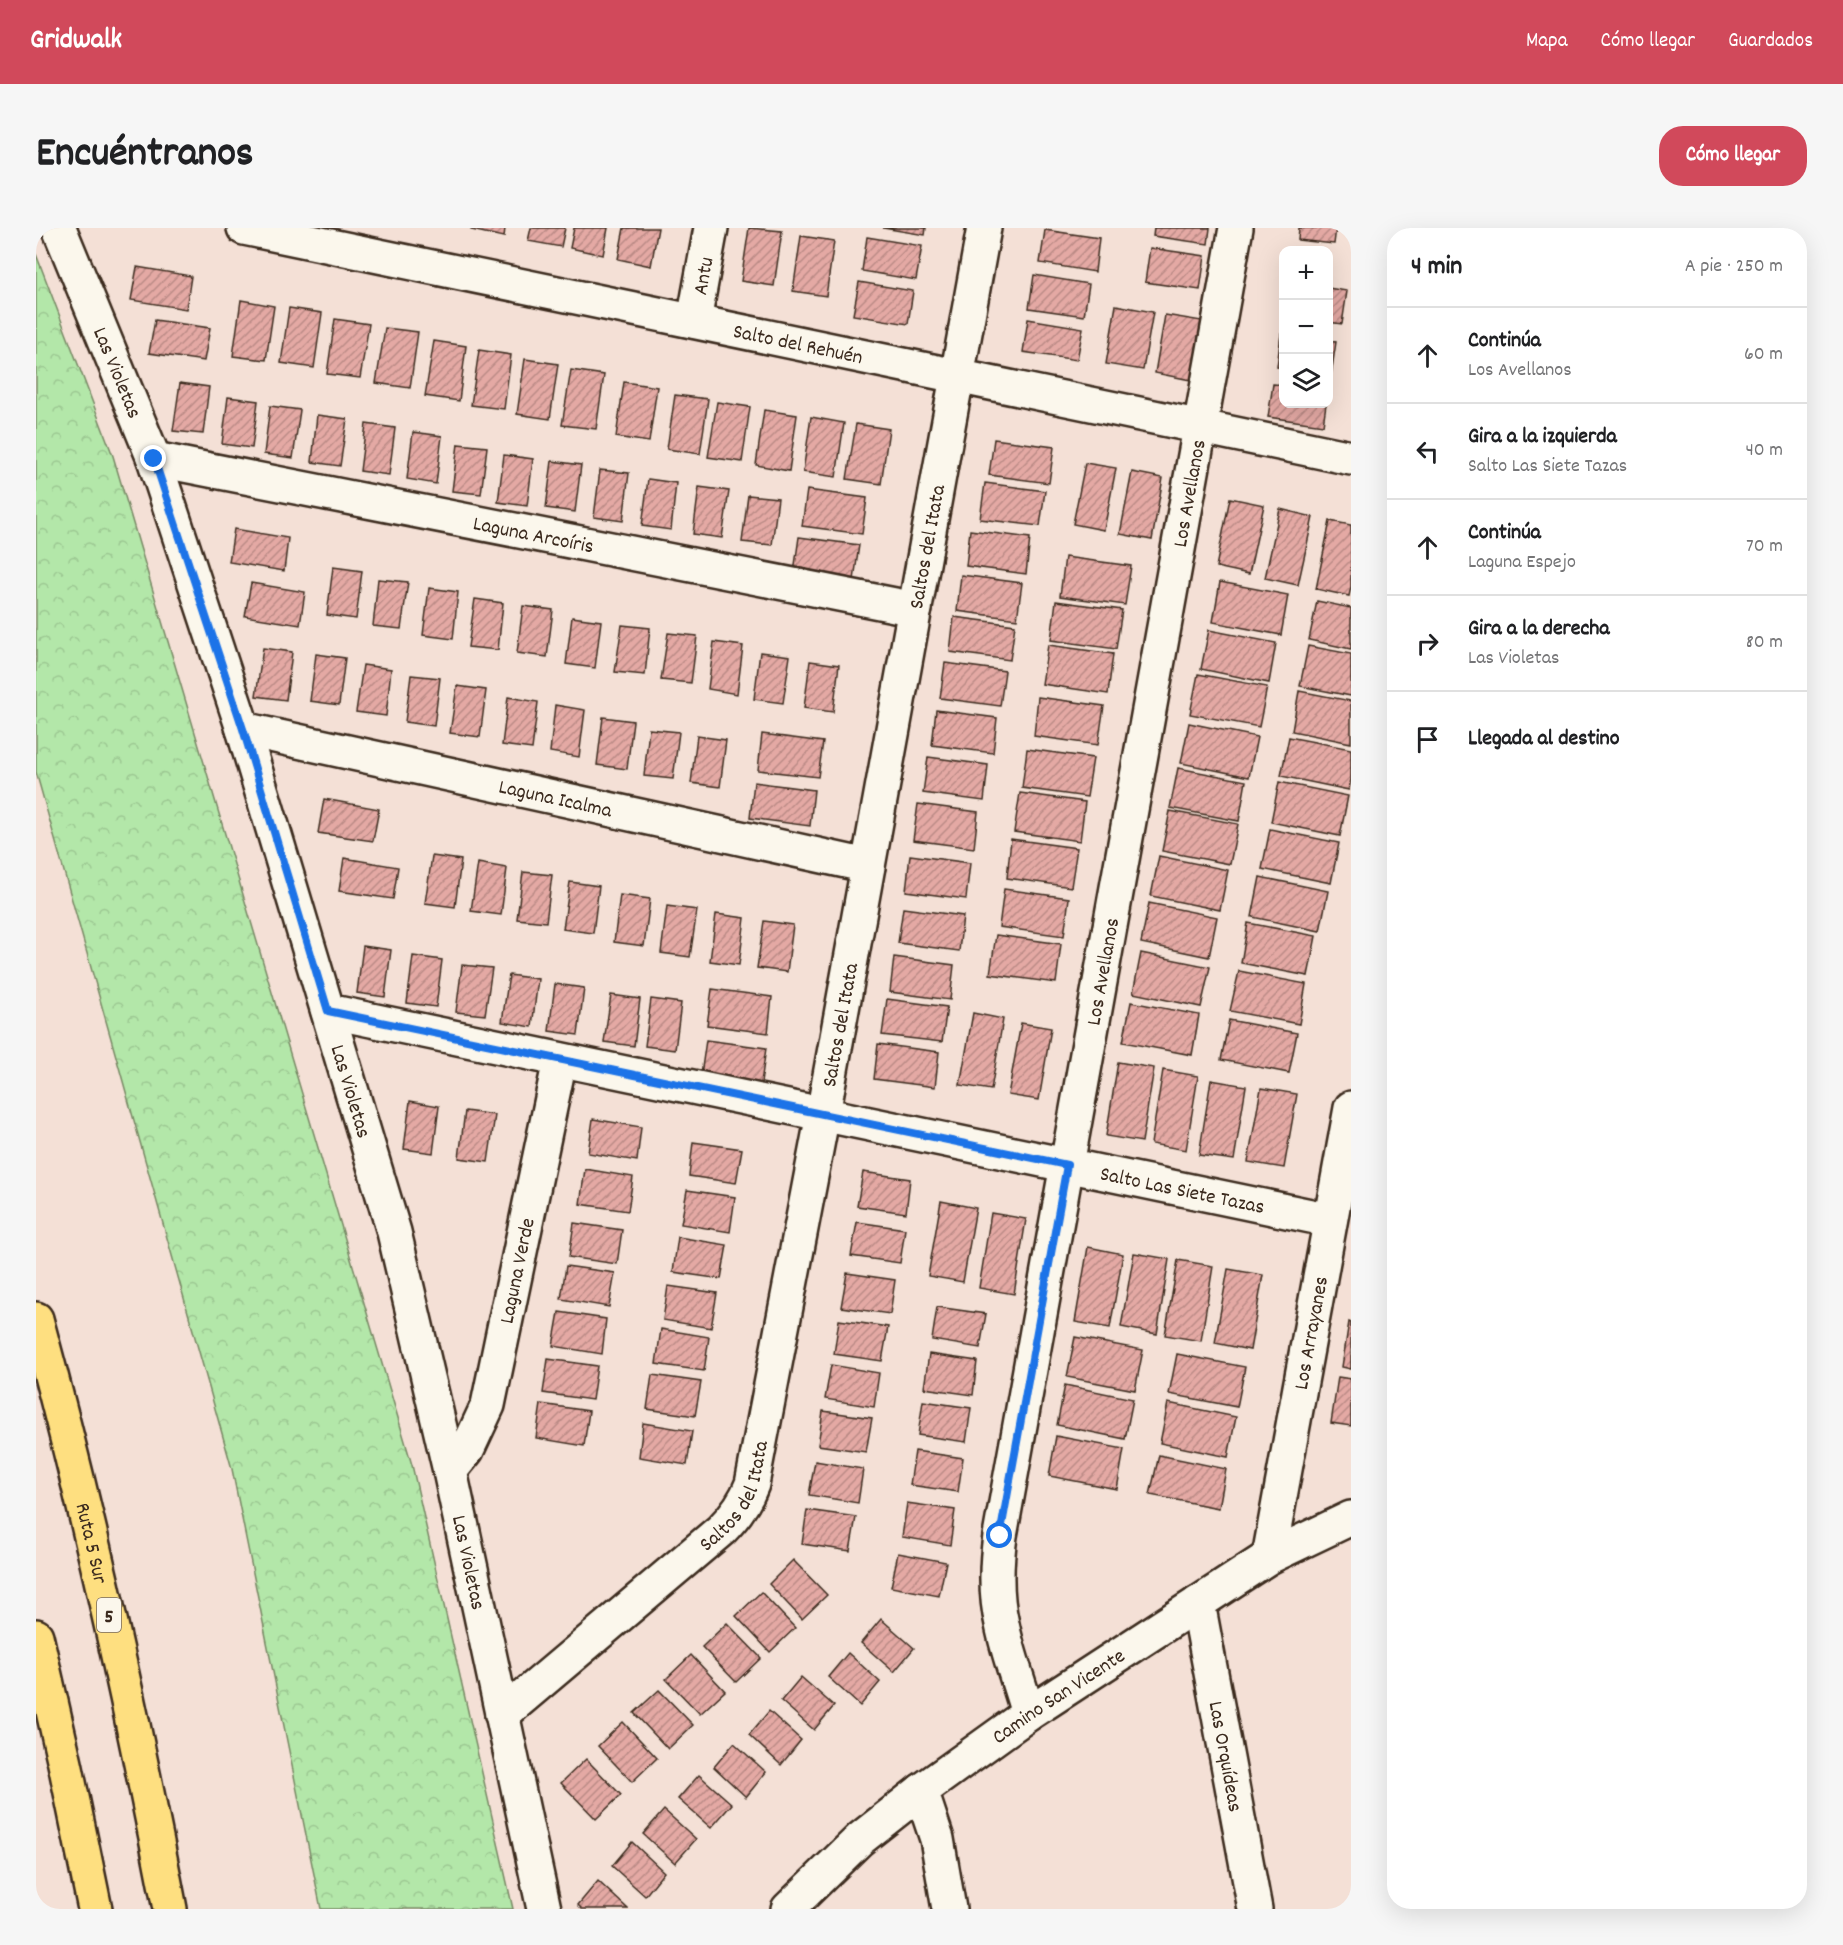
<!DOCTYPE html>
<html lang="es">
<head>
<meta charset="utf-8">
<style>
  body { margin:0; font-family:Dekko,sans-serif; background:#f6f6f6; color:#202124 }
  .controls { position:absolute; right:18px; top:18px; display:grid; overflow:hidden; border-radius:12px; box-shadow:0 6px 24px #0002 }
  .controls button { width:54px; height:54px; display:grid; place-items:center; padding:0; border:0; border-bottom:2px solid #e0e0e0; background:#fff; color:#202124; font:30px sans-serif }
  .stop { position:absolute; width:18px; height:18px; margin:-14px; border:4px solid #1a73e8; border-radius:50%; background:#fff }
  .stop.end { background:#1a73e8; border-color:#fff; box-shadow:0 2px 6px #0008 }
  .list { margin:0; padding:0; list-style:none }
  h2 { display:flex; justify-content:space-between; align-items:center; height:78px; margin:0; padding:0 24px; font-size:26px }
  h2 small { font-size:20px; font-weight:400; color:#757577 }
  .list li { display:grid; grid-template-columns:39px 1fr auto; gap:18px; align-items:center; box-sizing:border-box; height:96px; padding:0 24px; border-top:2px solid #e0e0e0 }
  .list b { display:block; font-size:22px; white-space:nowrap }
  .list p { margin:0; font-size:20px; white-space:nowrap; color:#757577 }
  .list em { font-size:20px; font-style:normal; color:#757577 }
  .icon { flex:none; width:33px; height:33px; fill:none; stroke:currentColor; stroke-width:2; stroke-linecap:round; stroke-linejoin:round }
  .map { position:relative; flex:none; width:1315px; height:1681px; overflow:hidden; border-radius:24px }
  header { display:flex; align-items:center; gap:36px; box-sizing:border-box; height:84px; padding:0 30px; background:#d1495b; color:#fff }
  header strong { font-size:28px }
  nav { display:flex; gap:33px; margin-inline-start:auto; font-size:21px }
  .intro { display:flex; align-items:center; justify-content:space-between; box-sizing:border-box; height:144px; padding:0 36px }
  h1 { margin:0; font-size:42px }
  .button { padding:15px 27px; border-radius:24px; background:#d1495b; color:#fff; font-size:21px; font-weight:700 }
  main { display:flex; gap:36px; padding:0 36px }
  aside { flex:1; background:#fff; border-radius:24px; box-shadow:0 6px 24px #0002 }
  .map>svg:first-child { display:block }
  .forest { fill:url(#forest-crowns); stroke:#778864; stroke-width:1.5 }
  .building { fill:url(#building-hatch); stroke:#3b2a1e; stroke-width:1.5 }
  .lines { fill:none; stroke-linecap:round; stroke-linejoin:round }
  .minor-casing { stroke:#3b2a1e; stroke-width:38 }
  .motorway-casing { stroke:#3b2a1e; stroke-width:38 }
  .minor { stroke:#fbf7ec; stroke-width:33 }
  .motorway { stroke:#fedf80; stroke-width:33 }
  .route { stroke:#1a73e8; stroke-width:8 }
  .labels { text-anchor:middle; stroke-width:4.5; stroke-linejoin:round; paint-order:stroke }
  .shield { fill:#fbf7ec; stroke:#75685c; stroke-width:1.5 }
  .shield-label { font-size:20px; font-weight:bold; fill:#3b2a1e }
  .street-label { font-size:21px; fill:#3b2a1e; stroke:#fbf7ec }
</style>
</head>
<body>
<header>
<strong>Gridwalk</strong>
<nav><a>Mapa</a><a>Cómo llegar</a><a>Guardados</a></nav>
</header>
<div class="intro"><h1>Encuéntranos</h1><a class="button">Cómo llegar</a></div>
<main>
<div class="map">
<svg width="1315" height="1681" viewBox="0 0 1315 1681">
  <defs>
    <pattern id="forest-crowns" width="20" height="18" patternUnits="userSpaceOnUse" patternTransform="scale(1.5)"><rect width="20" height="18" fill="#b3e7a9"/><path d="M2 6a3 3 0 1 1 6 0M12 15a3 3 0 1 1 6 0" fill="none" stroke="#9bc691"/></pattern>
    <pattern id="building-hatch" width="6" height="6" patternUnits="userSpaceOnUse" patternTransform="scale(1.5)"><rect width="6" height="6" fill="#e4a9a4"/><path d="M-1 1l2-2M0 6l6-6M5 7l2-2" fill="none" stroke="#ba8a85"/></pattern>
  </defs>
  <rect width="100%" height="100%" fill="#f4e0d6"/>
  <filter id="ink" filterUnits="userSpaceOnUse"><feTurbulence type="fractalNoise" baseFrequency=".0167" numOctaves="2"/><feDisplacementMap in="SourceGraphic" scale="12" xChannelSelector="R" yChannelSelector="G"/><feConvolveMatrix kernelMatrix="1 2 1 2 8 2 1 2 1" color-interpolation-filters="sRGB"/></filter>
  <g filter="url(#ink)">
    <path class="forest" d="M0 26 77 228 376 1237 477 1681H285L196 1241 0 544Z"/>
    <g class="building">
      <path d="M435 0H469L468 9 435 2Z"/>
      <path d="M495 0H529L525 19 492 13Z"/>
      <path d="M538 0H572L567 27 534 20Z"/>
      <path d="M588 0H622L615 38 582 31Z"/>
      <path d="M713 0 746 3 738 58 705 53Z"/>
      <path d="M847 0H890L889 7Z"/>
      <path d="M1118 0H1174L1172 16 1117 8Z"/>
      <path d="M1263 0H1300L1298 16 1262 12Z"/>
      <path d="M1009 2 1063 10 1059 44 1004 35Z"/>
      <path d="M765 8 798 13 790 68 757 63Z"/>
      <path d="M831 9 886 18 880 52 826 43Z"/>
      <path d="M1114 20 1169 28 1164 62 1109 54Z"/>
      <path d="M101 39 155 48 150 81 95 72Z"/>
      <path d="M998 47 1053 56 1048 88 993 80Z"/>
      <path d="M823 54 877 63 872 96 817 87Z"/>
      <path d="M1292 60 1311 63 1306 96 1292 94Z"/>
      <path d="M205 72 238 78 230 132 197 128Z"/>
      <path d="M1080 77 1117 84 1107 142 1070 136Z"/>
      <path d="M253 80 286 85 278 140 245 135Z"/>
      <path d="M1129 87 1166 93 1155 152 1119 145Z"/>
      <path d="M299 91 333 96 324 150 291 146Z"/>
      <path d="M992 91 1047 100 1041 132 987 124Z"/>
      <path d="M119 92 174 100 168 133 113 125Z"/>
      <path d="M349 100 382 104 374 160 340 155Z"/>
      <path d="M1245 106 1248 107V140L1241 139Z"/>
      <path d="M398 113 430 118 423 173 389 168Z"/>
      <path d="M1292 113 1300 114 1295 147H1292Z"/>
      <path d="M443 122 475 127 468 181 435 177Z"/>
      <path d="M489 131 522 136 514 191 481 186Z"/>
      <path d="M535 142 568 147 560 201 526 197Z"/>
      <path d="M588 154 621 159 613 214 580 209Z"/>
      <path d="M144 155 173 159 167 206 137 203Z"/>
      <path d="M1237 156 1248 157V176H1290L1287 197 1232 189Z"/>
      <path d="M639 167 672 171 664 226 631 221Z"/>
      <path d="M192 169 222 173 216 220 186 216Z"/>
      <path d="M681 174 714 179 706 234 672 229Z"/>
      <path d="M234 178 264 182 257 230 228 226Z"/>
      <path d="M728 182 761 187 753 243 720 237Z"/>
      <path d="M281 187 311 191 304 238 276 234Z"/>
      <path d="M775 189 808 195 800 249 767 244Z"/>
      <path d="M330 196 359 200 353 247 324 243Z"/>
      <path d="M820 196 853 201 845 256 811 251Z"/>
      <path d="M377 204 406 208 400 256 371 251Z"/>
      <path d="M958 211 1018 219 1013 255 953 247Z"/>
      <path d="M422 216 451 219 445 266 416 263Z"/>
      <path d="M468 227 497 231 491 278 462 274Z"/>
      <path d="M516 233 545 237 539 284 510 280Z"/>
      <path d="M1049 235 1080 240 1068 302 1037 296Z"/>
      <path d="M564 242 593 245 587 293 558 289Z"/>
      <path d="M1096 244 1127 250 1116 312 1084 306Z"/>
      <path d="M612 251 640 255 635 302 606 298Z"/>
      <path d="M949 255 1009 263 1004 298 944 291Z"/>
      <path d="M663 259 693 263 686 310 657 306Z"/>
      <path d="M771 262 831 270 826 306 766 298Z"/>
      <path d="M712 267 742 270 736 317 706 314Z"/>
      <path d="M1194 270 1228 277 1213 346 1180 339Z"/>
      <path d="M1244 281 1277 289 1262 357 1229 350Z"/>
      <path d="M1294 293 1315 297V359L1313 368 1280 361Z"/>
      <path d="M198 301 252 310 248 343 193 334Z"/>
      <path d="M934 302 994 310 990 346 930 338Z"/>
      <path d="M763 309 823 317 818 352 758 344Z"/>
      <path d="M1029 329 1095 338 1089 377 1024 368Z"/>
      <path d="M297 339 326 343 320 391 291 387Z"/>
      <path d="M925 347 986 355 981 391 921 383Z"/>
      <path d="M342 351 372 354 365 401 337 398Z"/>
      <path d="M1184 354 1252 367 1245 407 1177 394Z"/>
      <path d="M215 355 269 364 264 397 209 388Z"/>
      <path d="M393 360 422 364 417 411 387 407Z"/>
      <path d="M439 371 467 375 462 422 432 419Z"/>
      <path d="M1020 373 1086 382 1080 421 1015 412Z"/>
      <path d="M1281 373 1315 380V421L1273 412Z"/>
      <path d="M487 378 517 382 511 429 481 425Z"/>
      <path d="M536 389 565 393 559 440 530 436Z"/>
      <path d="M918 389 979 397 974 432 914 424Z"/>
      <path d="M586 397 614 400 609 447 579 444Z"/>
      <path d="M1173 402 1240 415 1233 455 1165 441Z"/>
      <path d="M632 405 661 408 655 455 625 452Z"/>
      <path d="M678 414 707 418 701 466 672 461Z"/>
      <path d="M1012 417 1077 426 1072 466 1006 456Z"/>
      <path d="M1272 418 1315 426V468L1264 458Z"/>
      <path d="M227 420 256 424 250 472 220 468Z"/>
      <path d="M724 424 754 428 747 475 718 471Z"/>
      <path d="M280 426 309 430 303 477 274 473Z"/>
      <path d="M774 433 803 437 797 484 768 480Z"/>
      <path d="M909 435 969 443 964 478 904 470Z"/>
      <path d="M327 437 355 441 350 488 320 484Z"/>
      <path d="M1162 446 1231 459 1223 499 1154 486Z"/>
      <path d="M375 447 404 450 398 498 369 494Z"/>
      <path d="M421 458 450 462 444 509 414 505Z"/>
      <path d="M1263 463 1315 473V515L1256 503Z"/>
      <path d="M472 469 502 474 496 521 466 517Z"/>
      <path d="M1002 469 1068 478 1062 517 998 508Z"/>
      <path d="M519 477 549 482 543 529 514 524Z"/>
      <path d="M900 482 961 490 957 525 896 517Z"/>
      <path d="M567 489 597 493 591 541 561 537Z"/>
      <path d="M1153 495 1221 509 1213 549 1145 535Z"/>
      <path d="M613 501 643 504 637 551 608 548Z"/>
      <path d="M726 506 787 514 782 549 722 542Z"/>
      <path d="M661 508 690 512 684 559 655 555Z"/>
      <path d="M1253 509 1315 521V551L1313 562 1245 548Z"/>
      <path d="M991 521 1057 530 1051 569 986 560Z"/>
      <path d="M892 529 952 537 948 573 887 565Z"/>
      <path d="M1142 540 1210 553 1203 593 1134 580Z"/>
      <path d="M718 554 778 562 774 598 714 590Z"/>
      <path d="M1243 554 1312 568 1304 608 1235 594Z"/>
      <path d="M984 565 1049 574 1044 613 978 604Z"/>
      <path d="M288 571 343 581 337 613 282 605Z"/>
      <path d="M882 576 942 584 938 620 877 612Z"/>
      <path d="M1134 583 1202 596 1194 636 1126 623Z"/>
      <path d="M1234 601 1303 615 1295 655 1226 641Z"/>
      <path d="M975 611 1041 620 1035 659 971 650Z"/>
      <path d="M874 627 934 635 930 671 870 663Z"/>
      <path d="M396 628 425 632 419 679 389 675Z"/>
      <path d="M1123 628 1192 642 1184 682 1115 668Z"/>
      <path d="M308 630 362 639 357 671 303 663Z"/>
      <path d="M442 635 471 640 465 687 435 683Z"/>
      <path d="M487 644 516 647 510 694 481 691Z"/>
      <path d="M1224 649 1292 663 1284 703 1216 689Z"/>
      <path d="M534 654 563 658 557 705 527 701Z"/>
      <path d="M968 661 1033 670 1028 708 963 699Z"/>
      <path d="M584 667 614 671 608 718 578 714Z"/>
      <path d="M1113 675 1181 689 1173 729 1105 715Z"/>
      <path d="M631 678 661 682 654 729 625 725Z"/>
      <path d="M867 680 927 688 923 723 862 715Z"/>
      <path d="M680 686 709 690 703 737 674 733Z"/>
      <path d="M728 693 757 697 751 744 721 740Z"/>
      <path d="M1212 695 1280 708 1272 748 1205 735Z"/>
      <path d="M960 707 1025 716 1020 755 954 746Z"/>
      <path d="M327 718 355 722 349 769 321 765Z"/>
      <path d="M1105 725 1174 739 1165 779 1097 765Z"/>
      <path d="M377 728 406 732 400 779 371 775Z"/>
      <path d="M858 729 918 737 914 772 854 764Z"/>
      <path d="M426 737 456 740 449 787 420 784Z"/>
      <path d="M1203 743 1270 756 1263 796 1194 783Z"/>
      <path d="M473 747 502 751 496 799 466 794Z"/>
      <path d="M519 756 548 760 542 807 513 803Z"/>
      <path d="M676 761 736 769 732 805 671 797Z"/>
      <path d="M575 767 604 771 598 818 568 814Z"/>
      <path d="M615 771 645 775 639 822 609 818Z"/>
      <path d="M851 771 911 779 906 814 846 807Z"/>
      <path d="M1095 774 1163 787 1156 827 1087 814Z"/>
      <path d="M937 785 967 791 955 862 924 857Z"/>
      <path d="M1193 792 1261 805 1253 845 1185 832Z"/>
      <path d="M985 795 1015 800 1003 872 972 867Z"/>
      <path d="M670 812 730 820 725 855 665 847Z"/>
      <path d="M842 816 903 824 899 859 838 851Z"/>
      <path d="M1082 834 1118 840 1106 914 1070 908Z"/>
      <path d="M1127 842 1162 848 1150 922 1115 916Z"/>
      <path d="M1175 852 1210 858 1198 932 1163 927Z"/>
      <path d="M1225 860 1261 866 1248 940 1212 934Z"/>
      <path d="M374 873 403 878 397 925 368 921Z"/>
      <path d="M429 883 459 887 452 934 423 930Z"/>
      <path d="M557 891 605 899 601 933 552 925Z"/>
      <path d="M657 914 706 921 700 955 653 948Z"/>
      <path d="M549 941 597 949 592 983 544 976Z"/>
      <path d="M827 944 874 951 870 985 821 978Z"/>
      <path d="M651 962 699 969 694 1004 645 996Z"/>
      <path d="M905 973 940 980 927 1054 892 1048Z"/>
      <path d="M955 985 990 991 978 1066 943 1060Z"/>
      <path d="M821 994 869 1001 864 1035 815 1028Z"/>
      <path d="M538 995 586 1002 581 1036 533 1029Z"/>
      <path d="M642 1009 691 1017 685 1051 637 1044Z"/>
      <path d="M1052 1019 1087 1026 1074 1100 1039 1094Z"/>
      <path d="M1098 1025 1133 1031 1121 1106 1085 1099Z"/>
      <path d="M1142 1032 1177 1038 1165 1113 1129 1107Z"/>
      <path d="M530 1038 579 1045 573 1079 525 1071Z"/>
      <path d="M1192 1041 1227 1047 1214 1122 1179 1115Z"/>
      <path d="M811 1045 859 1052 854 1086 805 1079Z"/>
      <path d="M632 1058 681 1065 675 1100 627 1092Z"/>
      <path d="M901 1079 950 1086 944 1120 896 1112Z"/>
      <path d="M523 1084 570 1091 566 1126 517 1118Z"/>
      <path d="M803 1092 852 1099 846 1133 798 1126Z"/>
      <path d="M1313 1094 1315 1095V1141L1306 1139Z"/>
      <path d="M625 1101 673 1109 668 1143 620 1136Z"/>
      <path d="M1039 1109 1107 1122 1099 1162 1031 1149Z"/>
      <path d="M893 1126 941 1133 937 1167 888 1160Z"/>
      <path d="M1141 1126 1209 1139 1201 1179 1133 1166Z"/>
      <path d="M512 1131 561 1138 556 1172 507 1165Z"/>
      <path d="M795 1137 843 1145 838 1179 789 1171Z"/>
      <path d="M616 1147 665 1154 659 1188 611 1181Z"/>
      <path d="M1302 1149 1315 1151V1198L1295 1195Z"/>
      <path d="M1029 1157 1097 1171 1089 1211 1021 1197Z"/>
      <path d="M887 1173 935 1180 930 1214 882 1207Z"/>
      <path d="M1132 1175 1200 1189 1192 1229 1124 1215Z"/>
      <path d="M505 1176 553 1183 548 1218 500 1210Z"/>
      <path d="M787 1183 836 1190 830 1224 782 1217Z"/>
      <path d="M607 1195 656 1203 651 1237 603 1229Z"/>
      <path d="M1020 1208 1088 1221 1081 1261 1013 1248Z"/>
      <path d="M879 1223 927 1230 922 1264 874 1257Z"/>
      <path d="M1123 1227 1190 1241 1183 1280 1114 1267Z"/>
      <path d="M779 1233 827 1241 822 1275 773 1267Z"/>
      <path d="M871 1275 919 1282 914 1317 866 1309Z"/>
      <path d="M771 1282 820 1289 814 1323 766 1316Z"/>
      <path d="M862 1325 910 1334 903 1368 855 1359Z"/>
      <path d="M757 1332 791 1367 766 1391 733 1356Z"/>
      <path d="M725 1364 759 1400 734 1424 700 1388Z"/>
      <path d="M845 1391 878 1420 858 1444 825 1415Z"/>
      <path d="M691 1395 725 1430 700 1454 666 1419Z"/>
      <path d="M812 1425 844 1454 824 1478 792 1449Z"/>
      <path d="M655 1427 689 1463 664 1486 630 1451Z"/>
      <path d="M765 1449 798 1478 778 1502 745 1473Z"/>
      <path d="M623 1462 657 1497 632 1521 598 1485Z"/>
      <path d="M733 1483 765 1512 745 1537 713 1507Z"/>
      <path d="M587 1494 621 1530 596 1554 562 1518Z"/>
      <path d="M698 1515 730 1544 710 1569 678 1539Z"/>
      <path d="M550 1531 585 1567 560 1591 525 1555Z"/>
      <path d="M663 1547 696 1576 675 1600 642 1571Z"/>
      <path d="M628 1582 660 1611 639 1635 607 1606Z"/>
      <path d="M596 1614 628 1644 609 1668 576 1638Z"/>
      <path d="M562 1653 592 1681H546L542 1677Z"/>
    </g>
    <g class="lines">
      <defs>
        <g id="minor">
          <path id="s1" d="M23 0 118 231 207 501 358 1004 414 1243 508 1681"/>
          <path id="s2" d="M208 0 1315 230"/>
          <path id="s3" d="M658 93 675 0"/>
          <path id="s4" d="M118 231 879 381"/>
          <path id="s5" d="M207 501 832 638"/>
          <path id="s6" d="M292 783 1294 992"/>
          <path id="s7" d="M414 1243 431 1222 452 1177 524 832"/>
          <path id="s8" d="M1233 1329 1315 880"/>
          <path id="s9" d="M1162 1375 1219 1681"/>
          <path id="s10" d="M992 1486C984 1456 972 1427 966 1396 959 1367 960 1337 964 1308L1200 0"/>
          <path id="s11" d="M466 1487 685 1302C699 1288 709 1275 716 1256L787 886 948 0"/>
          <path d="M885 1563 901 1611 913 1681"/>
          <path id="s12" d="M752 1681 824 1611 885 1563 992 1486 1233 1329 1315 1290"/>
        </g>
        <g id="motorway">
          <path id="s13" d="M0 1091C53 1286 96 1483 134 1681"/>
          <path d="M0 1408 30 1540 59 1681"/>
        </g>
      </defs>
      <use href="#minor" class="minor-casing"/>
      <use href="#motorway" class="motorway-casing"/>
      <use href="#minor" class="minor"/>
      <use href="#motorway" class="motorway"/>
    </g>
  </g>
  <g class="lines" filter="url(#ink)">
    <path class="route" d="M118 231 207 501 292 783 1031 937 964 1308"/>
  </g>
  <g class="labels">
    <rect class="shield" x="61" y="1370" width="24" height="34" rx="4.5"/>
    <g class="shield-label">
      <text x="73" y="1394">5</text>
    </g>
    <g class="street-label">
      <text dy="7" stroke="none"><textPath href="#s3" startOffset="46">Antu</textPath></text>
      <text dy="7" stroke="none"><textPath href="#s2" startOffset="566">Salto del Rehuén</textPath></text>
      <text dy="7" stroke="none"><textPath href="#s1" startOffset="156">Las Violetas</textPath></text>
      <text dy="7" stroke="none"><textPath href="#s10" startOffset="1242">Los Avellanos</textPath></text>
      <text dy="7" stroke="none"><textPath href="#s4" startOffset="387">Laguna Arcoíris</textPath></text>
      <text dy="7" stroke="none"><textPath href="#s11" startOffset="1296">Saltos del Itata</textPath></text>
      <text dy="7" stroke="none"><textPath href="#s5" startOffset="320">Laguna Icalma</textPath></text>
      <text dy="7" stroke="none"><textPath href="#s10" startOffset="756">Los Avellanos</textPath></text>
      <text dy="7" stroke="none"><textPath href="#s11" startOffset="810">Saltos del Itata</textPath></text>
      <text dy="7" stroke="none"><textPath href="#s1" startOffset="912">Las Violetas</textPath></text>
      <text dy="7" stroke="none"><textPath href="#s6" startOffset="873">Salto Las Siete Tazas</textPath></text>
      <text dy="7" stroke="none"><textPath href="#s7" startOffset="214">Laguna Verde</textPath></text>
      <text dy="7" stroke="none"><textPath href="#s8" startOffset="228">Los Arrayanes</textPath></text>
      <text dy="7" stroke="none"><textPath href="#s11" startOffset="324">Saltos del Itata</textPath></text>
      <text dy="7" stroke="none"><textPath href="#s13" startOffset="231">Ruta 5 Sur</textPath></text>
      <text dy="7" stroke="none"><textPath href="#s1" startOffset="1398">Las Violetas</textPath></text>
      <text dy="7" stroke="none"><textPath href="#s12" startOffset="345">Camino San Vicente</textPath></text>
      <text dy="7" stroke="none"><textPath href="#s9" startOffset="156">Las Orquídeas</textPath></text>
    </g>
  </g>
</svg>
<div class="controls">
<button>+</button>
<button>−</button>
<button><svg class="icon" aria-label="layers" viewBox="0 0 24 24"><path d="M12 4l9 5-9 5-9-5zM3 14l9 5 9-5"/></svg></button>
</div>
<div class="stop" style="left:964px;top:1308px"></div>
<div class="stop end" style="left:118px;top:231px"></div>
</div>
<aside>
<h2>4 min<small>A pie · 250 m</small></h2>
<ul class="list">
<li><svg class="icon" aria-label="ahead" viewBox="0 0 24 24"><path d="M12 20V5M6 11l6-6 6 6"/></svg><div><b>Continúa</b><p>Los Avellanos</p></div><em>60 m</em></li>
<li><svg class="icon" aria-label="left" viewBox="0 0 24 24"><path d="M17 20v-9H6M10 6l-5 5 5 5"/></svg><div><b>Gira a la izquierda</b><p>Salto Las Siete Tazas</p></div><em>40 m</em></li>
<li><svg class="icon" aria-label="ahead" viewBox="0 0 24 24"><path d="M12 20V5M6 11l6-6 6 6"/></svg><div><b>Continúa</b><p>Laguna Espejo</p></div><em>70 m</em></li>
<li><svg class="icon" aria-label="right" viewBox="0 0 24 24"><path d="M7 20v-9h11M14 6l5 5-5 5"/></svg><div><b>Gira a la derecha</b><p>Las Violetas</p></div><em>80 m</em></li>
<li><svg class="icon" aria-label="arrive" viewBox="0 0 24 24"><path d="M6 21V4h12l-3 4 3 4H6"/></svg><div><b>Llegada al destino</b></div></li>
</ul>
</aside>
</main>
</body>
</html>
